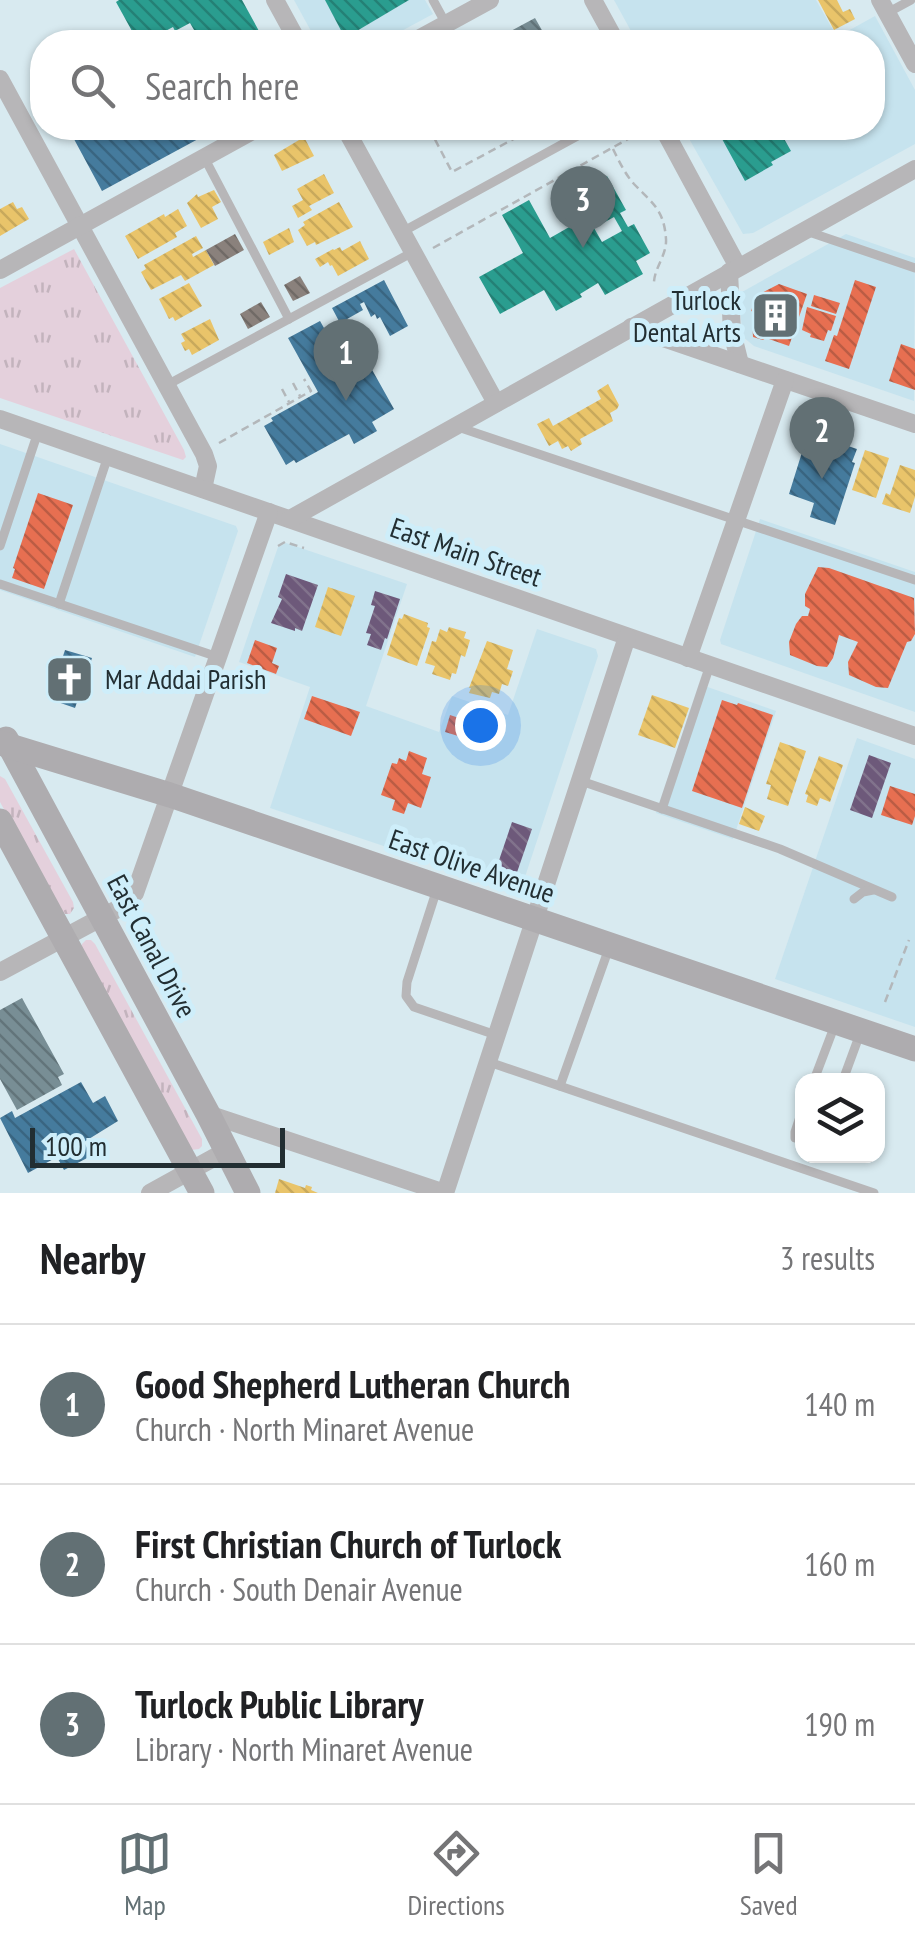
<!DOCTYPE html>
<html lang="en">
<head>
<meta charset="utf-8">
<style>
  body { margin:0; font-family:"PT Sans Narrow",sans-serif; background:#f6f6f6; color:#202124 }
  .controls { position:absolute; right:30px; bottom:30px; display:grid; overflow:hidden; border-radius:20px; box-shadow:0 2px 8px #0004 }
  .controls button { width:90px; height:90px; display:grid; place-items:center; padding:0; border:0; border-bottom:2px solid #e0e0e0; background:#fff; color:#202124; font:50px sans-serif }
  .scale { position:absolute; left:30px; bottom:25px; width:255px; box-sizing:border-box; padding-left:10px; border:5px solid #222e32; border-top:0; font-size:28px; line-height:35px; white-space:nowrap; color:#222e32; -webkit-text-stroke:8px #ceeefa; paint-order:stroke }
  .you { position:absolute; left:480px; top:725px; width:35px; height:35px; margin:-25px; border:8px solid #fff; border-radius:50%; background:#1a73e8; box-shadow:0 0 0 15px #1a73e833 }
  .badge { display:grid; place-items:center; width:65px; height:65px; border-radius:50%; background:#627074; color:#fff; font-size:32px; font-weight:700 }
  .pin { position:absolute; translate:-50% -82px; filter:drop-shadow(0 2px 5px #0008) }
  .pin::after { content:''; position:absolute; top:52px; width:35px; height:30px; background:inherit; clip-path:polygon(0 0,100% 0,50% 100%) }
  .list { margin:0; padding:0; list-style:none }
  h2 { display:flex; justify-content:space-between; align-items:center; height:130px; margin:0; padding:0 40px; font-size:42px }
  h2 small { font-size:32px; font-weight:400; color:#757577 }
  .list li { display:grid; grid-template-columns:65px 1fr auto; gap:30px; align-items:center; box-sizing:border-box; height:160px; padding:0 40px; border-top:2px solid #e0e0e0 }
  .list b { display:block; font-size:38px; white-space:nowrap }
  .list p { margin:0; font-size:32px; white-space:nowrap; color:#757577 }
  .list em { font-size:32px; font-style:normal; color:#757577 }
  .icon { flex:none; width:55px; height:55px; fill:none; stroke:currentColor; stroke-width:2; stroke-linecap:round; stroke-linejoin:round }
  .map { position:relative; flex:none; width:915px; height:1193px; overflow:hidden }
  .search { position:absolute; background:#fff; box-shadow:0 2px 8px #0004; left:30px; right:30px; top:30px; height:110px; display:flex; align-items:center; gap:25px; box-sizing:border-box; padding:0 35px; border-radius:40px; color:#757577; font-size:38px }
  .sheet { height:610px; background:#fff }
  nav { display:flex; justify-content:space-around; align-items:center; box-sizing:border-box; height:140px; border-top:2px solid #e0e0e0; background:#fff; font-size:28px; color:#757577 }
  nav a { display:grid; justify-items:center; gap:5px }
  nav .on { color:#627074 }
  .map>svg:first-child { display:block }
  .built { fill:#c6e3ee }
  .grass { fill:url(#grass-tufts) }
  .homes { fill:url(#homes-back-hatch) }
  .shops { fill:url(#shops-back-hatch) }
  .offices { fill:url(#offices-back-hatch) }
  .schools { fill:url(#schools-back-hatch); fill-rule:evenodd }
  .public { fill:url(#public-back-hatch) }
  .industry { fill:url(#industry-back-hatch) }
  .building { fill:url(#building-back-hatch) }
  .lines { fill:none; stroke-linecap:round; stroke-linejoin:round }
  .path { stroke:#b3b7ba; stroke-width:2.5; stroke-dasharray:8 5; stroke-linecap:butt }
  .lane { stroke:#b7b6b8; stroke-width:9 }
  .street { stroke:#b7b6b8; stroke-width:18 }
  .secondary { stroke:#aeacaf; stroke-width:25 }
  .labels { text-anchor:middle; stroke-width:10; stroke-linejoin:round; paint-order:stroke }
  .poi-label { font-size:28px; fill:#222e32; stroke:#ceeefa; text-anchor:end }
  .street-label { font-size:28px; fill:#222e32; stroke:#ceeefa }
</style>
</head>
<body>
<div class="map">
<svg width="915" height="1193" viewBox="0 0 915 1193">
  <defs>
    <pattern id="grass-tufts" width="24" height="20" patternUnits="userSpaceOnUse" patternTransform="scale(2.5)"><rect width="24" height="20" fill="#e4d0dc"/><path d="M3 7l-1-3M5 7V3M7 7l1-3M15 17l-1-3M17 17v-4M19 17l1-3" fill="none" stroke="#c3b3bd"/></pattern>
    <pattern id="homes-back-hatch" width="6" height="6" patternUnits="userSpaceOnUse" patternTransform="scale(2.5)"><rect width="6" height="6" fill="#e9c46a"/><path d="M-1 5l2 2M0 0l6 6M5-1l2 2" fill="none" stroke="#c8a95c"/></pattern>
    <pattern id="shops-back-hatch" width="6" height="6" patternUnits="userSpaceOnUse" patternTransform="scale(2.5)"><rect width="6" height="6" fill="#e76f51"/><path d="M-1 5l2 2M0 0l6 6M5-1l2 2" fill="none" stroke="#bb5c44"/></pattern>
    <pattern id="offices-back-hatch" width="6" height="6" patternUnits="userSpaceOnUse" patternTransform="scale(2.5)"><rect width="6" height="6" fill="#6d597a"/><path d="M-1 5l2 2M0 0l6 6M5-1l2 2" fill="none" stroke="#81738c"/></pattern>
    <pattern id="schools-back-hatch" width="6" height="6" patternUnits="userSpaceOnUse" patternTransform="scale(2.5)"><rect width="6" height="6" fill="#2a9d8f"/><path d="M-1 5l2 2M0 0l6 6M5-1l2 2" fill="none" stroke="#248075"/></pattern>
    <pattern id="public-back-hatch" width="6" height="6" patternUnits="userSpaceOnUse" patternTransform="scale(2.5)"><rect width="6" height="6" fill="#457b9d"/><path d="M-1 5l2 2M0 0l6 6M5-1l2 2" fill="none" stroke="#396581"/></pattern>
    <pattern id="industry-back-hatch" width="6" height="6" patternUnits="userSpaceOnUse" patternTransform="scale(2.5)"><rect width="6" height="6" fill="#8a817c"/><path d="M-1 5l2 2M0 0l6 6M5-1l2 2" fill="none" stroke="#706a66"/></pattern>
    <pattern id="building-back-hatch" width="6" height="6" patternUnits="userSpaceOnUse" patternTransform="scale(2.5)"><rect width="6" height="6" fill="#788e95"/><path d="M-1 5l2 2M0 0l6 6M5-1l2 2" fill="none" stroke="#62747a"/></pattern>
  </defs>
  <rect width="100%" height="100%" fill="#d8eaf0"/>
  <g class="built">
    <path d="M294 0H425L433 14 381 42H317Z"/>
    <path d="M614 0H816L837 37 875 16 915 90V144L753 233 743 234 683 128H872V42H637Z"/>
    <path d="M846 234 915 258 914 401 754 346 743 337 739 302 742 292Z"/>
    <path d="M0 444 236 526 238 531 195 657 0 590Z"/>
    <path d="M760 519 915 572V712L721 644 720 640Z"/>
    <path d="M286 543 407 584 366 706 439 732 452 696 508 715 537 629 596 649 598 656 521 889 518 891 270 808 310 687 239 662 278 547Z"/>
    <path d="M699 684 776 711 733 839 656 813Z"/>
    <path d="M857 738 915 759V1027L775 979Z"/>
  </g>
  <g class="grass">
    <path d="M74 249 184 450 186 457 183 460 0 398V288Z"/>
    <path d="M0 776 5 779 73 902 74 908 70 914H65L59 910 0 802Z"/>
    <path d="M86 940H91L95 944 202 1139V1146L199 1149 191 1150 81 950 82 944Z"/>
  </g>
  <g class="homes">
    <path d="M818 0H837L843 12 850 9 855 19 834 30Z"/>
    <path d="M304 137 314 156 282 171 274 155Z"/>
    <path d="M324 174 334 193 309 206 312 210 298 218 292 206 303 200 297 189Z"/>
    <path d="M214 190 221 202 212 207 218 219 201 228 187 203 197 194 198 197Z"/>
    <path d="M13 202 17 209 22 207 29 219 0 236V209Z"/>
    <path d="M339 202 353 227 316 245 315 242 307 246 298 230 305 225 303 222Z"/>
    <path d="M178 209 187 226 175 233 177 237 138 259 125 236 164 214 165 217Z"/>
    <path d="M289 228 294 242 269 255 263 242Z"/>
    <path d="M196 236 203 248 192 254 193 257 206 250 214 265 185 281 181 275 151 290 141 272 146 269 144 265Z"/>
    <path d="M360 241 369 259 338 276 332 265 330 266 328 262 320 267 315 259 333 249 334 250 340 247 342 251Z"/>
    <path d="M189 283 202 306 175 321 173 317 169 319 159 299Z"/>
    <path d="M210 319 219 340 192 355 189 349 185 351 181 343 185 341 181 334Z"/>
    <path d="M608 384 619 405 617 409 610 413 613 421 580 439 582 444 571 451 568 446 562 449 558 441 549 446 537 424 549 418 553 426 601 399 597 391Z"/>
    <path d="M865 450 889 458 876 498 852 490Z"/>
    <path d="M900 465 915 470V497L910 513 882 504 886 493 890 495Z"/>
    <path d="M328 587 355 596 341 636 315 627Z"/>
    <path d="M404 614 428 623 427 627 430 628 417 666 387 655 399 618 402 619Z"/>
    <path d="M449 627 466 632 464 638 470 640 465 657 461 655 456 674 452 673 450 680 432 674 435 666 425 663 432 641 436 642 440 629 447 632Z"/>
    <path d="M487 641 513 650 507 669 513 671 508 686 502 684 499 694 492 692 490 698 469 693 471 688H469Z"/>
    <path d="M652 695 689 708 675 748 638 735Z"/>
    <path d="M780 742 806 751 788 806 767 799 771 785 766 784Z"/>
    <path d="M819 756 843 765 830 802 820 798 817 806 806 802 808 795 805 794Z"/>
    <path d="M745 807 765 816 759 831 739 824Z"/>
    <path d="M279 1179 305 1188 306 1185 312 1187 311 1190 318 1193H275Z"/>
  </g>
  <g class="shops">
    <path d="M855 280 876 287 849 369 825 361 834 335 837 336Z"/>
    <path d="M779 284 807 294 789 346 766 338 763 340 753 337 752 319 754 312 751 311 756 296Z"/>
    <path d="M814 295 840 303 836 314 811 306Z"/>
    <path d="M807 307 836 316 831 331 828 330 824 341 810 337 811 334 802 330Z"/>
    <path d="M901 344 915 349V390L889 381Z"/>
    <path d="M38 493 73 505 44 589 12 578 15 569 13 568Z"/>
    <path d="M818 567 829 568 914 598 915 634 911 641 907 642 888 688 876 687 849 675 848 662 858 642 839 635 833 658 827 667 817 666 790 655 789 642 796 624 802 616H808L810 609 805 606V594Z"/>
    <path d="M255 640 277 648 272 663 279 666 276 674 247 663Z"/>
    <path d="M312 696 360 712 351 736 304 719Z"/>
    <path d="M722 700 737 705 738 703 773 715 742 808 692 791Z"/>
    <path d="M450 715 474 723 468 739 445 732Z"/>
    <path d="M409 751 427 758 422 774 431 777 421 808 408 803 404 814 392 810 395 800 381 795 392 763 397 764 399 758 406 761Z"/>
    <path d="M890 786 915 794V816L912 825 881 815Z"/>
  </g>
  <g class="offices">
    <path d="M286 574 318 585 302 631 295 628V631L271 623 282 599 278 597Z"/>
    <path d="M375 591 400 599 387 639 385 638 381 650 367 645 371 634 366 633 375 606 371 605Z"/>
    <path d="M869 755 891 763 872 818 850 810Z"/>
    <path d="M512 822 532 829 514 881 494 875Z"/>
  </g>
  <g class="schools">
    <path d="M119 0H242L265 42H201L190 23 175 31 173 27 145 42H138L116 2Z"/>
    <path d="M325 0H409L345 38Z"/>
    <path d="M716 128H778L791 151 771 162 773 165 745 181Z"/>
    <path d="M607 176 626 210 620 213 628 227 634 224 650 253 636 261 643 274 605 295 598 283 580 294 582 297 556 311 544 290 500 314 479 277 523 253 502 215 529 200 550 238 571 226 558 203ZM614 217 622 231 602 242 594 228Z"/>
  </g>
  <g class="public">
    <path d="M68 128H210L198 134 200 138 102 191Z"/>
    <path d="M384 280 408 326 390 336 380 317 377 319 375 314 371 317 364 302 360 304 363 310 340 323 332 308Z"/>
    <path d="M320 321 328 335 347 325 394 409 372 422 377 431 354 444 349 434 296 463 294 460 286 465 264 426 273 421 271 418 318 392 288 338Z"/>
    <path d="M808 433 857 449 852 462 855 463 835 525 810 517 814 503 789 494Z"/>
    <path d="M65 650 92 658 75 708 49 699Z"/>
    <path d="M81 1082 93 1103 105 1096 118 1121 84 1142 91 1156 64 1170 57 1157 28 1173 0 1118 12 1111 15 1118Z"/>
  </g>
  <g class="industry">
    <path d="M235 234 244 250 215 266 206 250Z"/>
    <path d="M300 276 310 293 293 301 284 285Z"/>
    <path d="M261 302 270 317 248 329 240 314Z"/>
  </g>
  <g class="building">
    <path d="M535 18 547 39 561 32 566 42H490Z"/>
    <path d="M22 998 64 1074 58 1077 62 1085 17 1110 0 1079V1010Z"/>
  </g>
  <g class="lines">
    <g class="path">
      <path d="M429 128 452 172 534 128"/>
      <path d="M613 149C619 161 625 174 634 184 652 203 664 209 666 239 667 256 653 269 654 285"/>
      <path d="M433 248 644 130"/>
      <path d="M293 383 300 396"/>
      <path d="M282 389 289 402"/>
      <path d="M219 443 311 391 304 379"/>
      <path d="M278 546 285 542 304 548"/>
      <path d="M885 1002 909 940"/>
    </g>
    <g class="lane">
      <path d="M433 0 446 24"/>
      <path d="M887 13 911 0"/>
      <path d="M204 157 289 319"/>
      <path d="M402 232 592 128"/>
      <path d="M809 232 915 268"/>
      <path d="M167 385 413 252"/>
      <path d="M458 427 915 580"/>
      <path d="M0 546 38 432"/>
      <path d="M0 584 218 657"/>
      <path d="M59 604 108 456"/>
      <path d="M581 781 780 849 892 897"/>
      <path d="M662 809 710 665"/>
      <path d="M437 889 407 982 406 996 414 1007 496 1035"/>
      <path d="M854 899 863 892 873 890"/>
      <path d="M489 1062 874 1193"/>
      <path d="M814 1080 836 1022"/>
      <path d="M843 1080 861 1031"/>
      <path d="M560 1086 609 948"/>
      <path d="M802 1111 795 1132V1138L802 1140"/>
    </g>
    <g class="street">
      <path d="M275 0 298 42"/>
      <path d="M593 0 616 42"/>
      <path d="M880 0 915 64"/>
      <path d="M413 42 490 0"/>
      <path d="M0 79 204 454 208 466 203 489"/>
      <path d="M345 128 496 403"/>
      <path d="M663 128 738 267"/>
      <path d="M0 270 258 128"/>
      <path d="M729 272 732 332 740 364"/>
      <path d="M631 327 915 424"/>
      <path d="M0 419 915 736"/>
      <path d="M290 519 915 169"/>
      <path d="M688 658 785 380"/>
      <path d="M0 972 123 906 135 893 269 512"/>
      <path d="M208 1114 445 1193"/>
      <path d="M150 1193 226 1151"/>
      <path d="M445 1193 627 637"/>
    </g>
    <g class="secondary">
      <path d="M6 739 208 1114 248 1193"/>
      <path d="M0 743 170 795 915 1049"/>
      <path d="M0 821 202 1193"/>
    </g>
  </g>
  <defs>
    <symbol id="building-square" viewBox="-11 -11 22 22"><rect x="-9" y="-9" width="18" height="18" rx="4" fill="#627074" stroke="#ceeefa"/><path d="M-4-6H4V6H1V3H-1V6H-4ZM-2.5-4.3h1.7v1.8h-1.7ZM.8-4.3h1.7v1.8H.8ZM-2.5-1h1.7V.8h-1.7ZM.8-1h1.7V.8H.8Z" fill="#fff"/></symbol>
    <symbol id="church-square" viewBox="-11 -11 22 22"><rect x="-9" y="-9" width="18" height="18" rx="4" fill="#627074" stroke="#ceeefa"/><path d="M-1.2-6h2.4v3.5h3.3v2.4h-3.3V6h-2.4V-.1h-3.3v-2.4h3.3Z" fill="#fff"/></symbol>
  </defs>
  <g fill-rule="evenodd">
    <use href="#building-square" x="748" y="288" width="55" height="55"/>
    <use href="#church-square" x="42" y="652" width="55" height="55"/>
  </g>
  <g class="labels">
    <g class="poi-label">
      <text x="741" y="310">Turlock<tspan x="741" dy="32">Dental Arts</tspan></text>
      <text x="105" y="689" text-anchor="start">Mar Addai Parish</text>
    </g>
    <g class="street-label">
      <text transform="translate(466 552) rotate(19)" y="10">East Main Street</text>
      <text transform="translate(472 866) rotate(19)" y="10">East Olive Avenue</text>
      <text transform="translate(152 946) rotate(62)" y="10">East Canal Drive</text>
    </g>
  </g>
</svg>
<div class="controls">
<button><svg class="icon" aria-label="layers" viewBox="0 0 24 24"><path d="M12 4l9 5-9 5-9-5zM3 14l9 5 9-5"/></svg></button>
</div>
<div class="scale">100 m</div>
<div class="you"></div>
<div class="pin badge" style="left:346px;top:401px">1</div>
<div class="pin badge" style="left:822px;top:479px">2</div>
<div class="pin badge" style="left:583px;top:248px">3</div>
<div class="search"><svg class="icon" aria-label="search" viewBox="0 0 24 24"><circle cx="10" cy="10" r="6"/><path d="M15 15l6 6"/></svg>Search here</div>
</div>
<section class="sheet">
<h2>Nearby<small>3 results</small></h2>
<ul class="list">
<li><span class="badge">1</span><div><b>Good Shepherd Lutheran Church</b><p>Church · North Minaret Avenue</p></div><em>140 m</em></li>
<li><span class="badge">2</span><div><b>First Christian Church of Turlock</b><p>Church · South Denair Avenue</p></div><em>160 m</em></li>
<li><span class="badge">3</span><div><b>Turlock Public Library</b><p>Library · North Minaret Avenue</p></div><em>190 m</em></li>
</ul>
</section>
<nav>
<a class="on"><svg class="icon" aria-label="map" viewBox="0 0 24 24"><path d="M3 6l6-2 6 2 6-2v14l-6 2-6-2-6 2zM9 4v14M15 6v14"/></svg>Map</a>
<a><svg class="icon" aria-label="directions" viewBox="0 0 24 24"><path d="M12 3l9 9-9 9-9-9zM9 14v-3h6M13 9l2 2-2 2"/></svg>Directions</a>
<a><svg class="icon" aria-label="saved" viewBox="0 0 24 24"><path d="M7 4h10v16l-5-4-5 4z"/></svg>Saved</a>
</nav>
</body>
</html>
